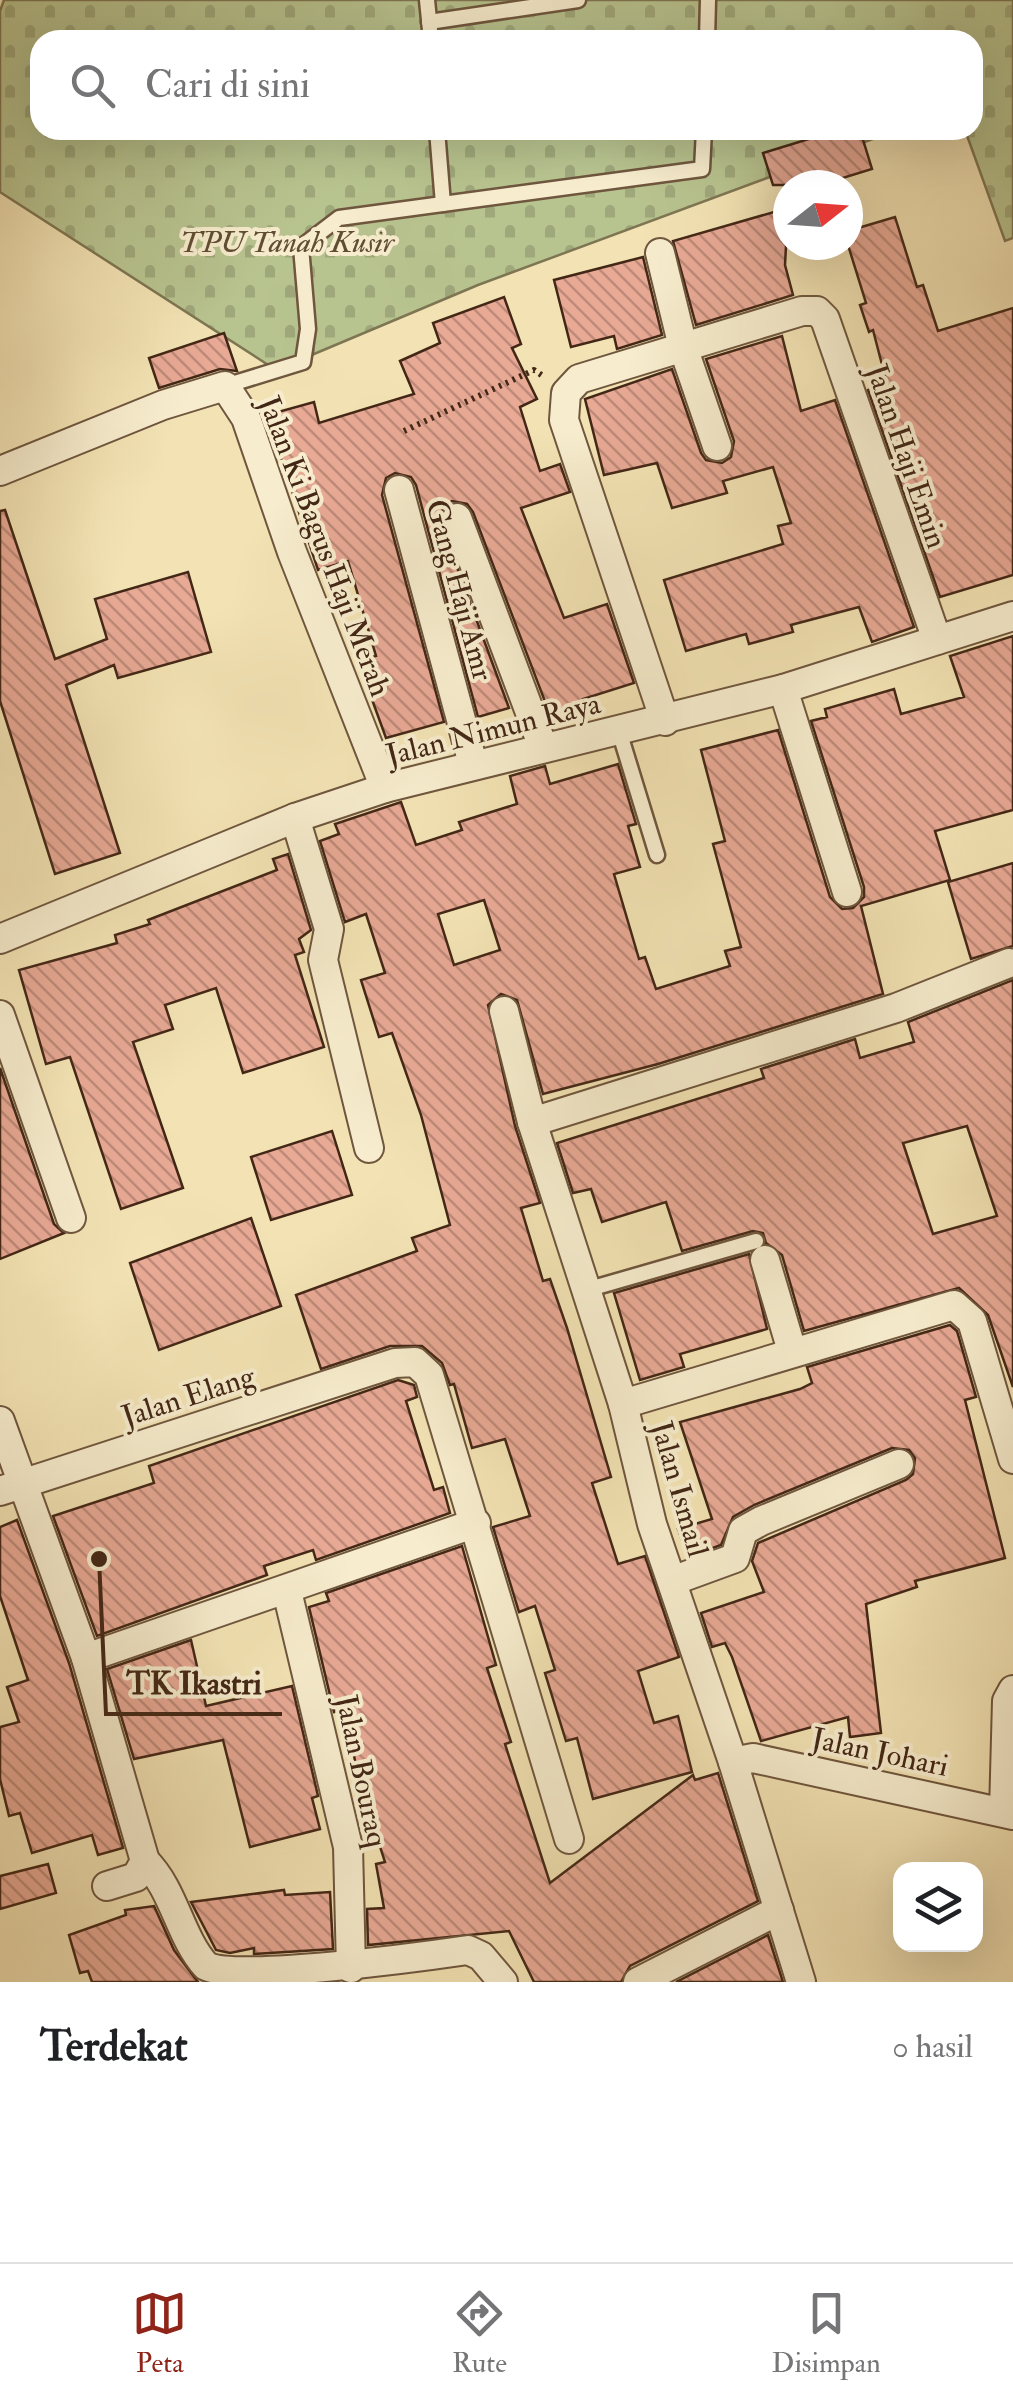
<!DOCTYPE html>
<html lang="id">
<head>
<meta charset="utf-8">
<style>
  body { margin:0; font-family:"IM FELL Double Pica",serif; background:#f2f2f2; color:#202124 }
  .controls { position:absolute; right:30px; bottom:30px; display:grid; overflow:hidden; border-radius:20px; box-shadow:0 10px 40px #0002 }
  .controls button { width:90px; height:90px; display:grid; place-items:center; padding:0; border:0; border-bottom:2px solid #e0e0e0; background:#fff; color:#202124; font:50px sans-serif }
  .compass { position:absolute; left:773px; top:170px; width:90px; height:90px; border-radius:50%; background:#fff; box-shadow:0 10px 40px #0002; rotate:73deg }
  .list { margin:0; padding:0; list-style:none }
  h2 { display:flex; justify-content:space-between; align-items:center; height:130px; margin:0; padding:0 40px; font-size:42px }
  h2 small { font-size:32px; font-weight:400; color:#757577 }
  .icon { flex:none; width:55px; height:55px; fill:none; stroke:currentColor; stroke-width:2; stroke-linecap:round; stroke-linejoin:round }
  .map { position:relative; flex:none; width:1013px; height:1982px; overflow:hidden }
  .search { position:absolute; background:#fff; box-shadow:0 10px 40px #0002; left:30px; right:30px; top:30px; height:110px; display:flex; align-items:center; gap:25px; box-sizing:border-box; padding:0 35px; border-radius:30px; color:#757577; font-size:38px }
  .sheet { height:280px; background:#fff }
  nav { display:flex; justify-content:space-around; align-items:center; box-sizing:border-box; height:140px; border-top:2px solid #e0e0e0; background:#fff; font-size:28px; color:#757577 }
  nav a { display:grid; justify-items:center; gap:5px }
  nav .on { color:#8f2418 }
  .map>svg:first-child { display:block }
  .cemetery { fill:url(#cemetery-stones); stroke:#7e7653; stroke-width:2.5 }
  .building { fill:url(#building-back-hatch); stroke:#432716; stroke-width:2.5; fill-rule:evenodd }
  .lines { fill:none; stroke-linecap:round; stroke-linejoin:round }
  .lane-casing { stroke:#6f563e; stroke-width:19 }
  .street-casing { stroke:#6f563e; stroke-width:32 }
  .path { stroke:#432716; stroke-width:6; stroke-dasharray:2.5 5; stroke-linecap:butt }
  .lane { stroke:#f7edce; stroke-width:14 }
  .street { stroke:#f7edce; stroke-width:28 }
  .labels { text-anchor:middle; stroke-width:8; stroke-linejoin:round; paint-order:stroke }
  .park-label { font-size:30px; font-style:italic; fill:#604e34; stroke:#f7edce }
  .street-label { font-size:30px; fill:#432716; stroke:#f7edce }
  .leader { fill:none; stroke:#432716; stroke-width:4 }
  .callout-dot { fill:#432716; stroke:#f7edce; stroke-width:4 }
  .callout-label { font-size:32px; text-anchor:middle; font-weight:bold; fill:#432716; stroke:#f7edce; stroke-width:8; stroke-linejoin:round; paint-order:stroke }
</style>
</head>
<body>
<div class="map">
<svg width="1013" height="1982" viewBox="0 0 1013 1982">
  <defs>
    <pattern id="cemetery-stones" width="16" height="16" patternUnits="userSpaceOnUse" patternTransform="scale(2.5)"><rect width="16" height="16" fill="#b8c490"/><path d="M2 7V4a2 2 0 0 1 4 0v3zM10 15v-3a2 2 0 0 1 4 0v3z" fill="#9fa87b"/></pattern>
    <pattern id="building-back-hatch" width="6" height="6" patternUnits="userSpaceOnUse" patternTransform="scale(2.5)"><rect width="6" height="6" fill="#e8a995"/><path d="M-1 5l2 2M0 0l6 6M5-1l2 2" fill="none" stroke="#be8a79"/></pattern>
  </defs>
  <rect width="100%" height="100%" fill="#f3e3b4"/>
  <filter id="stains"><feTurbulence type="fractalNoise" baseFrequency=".002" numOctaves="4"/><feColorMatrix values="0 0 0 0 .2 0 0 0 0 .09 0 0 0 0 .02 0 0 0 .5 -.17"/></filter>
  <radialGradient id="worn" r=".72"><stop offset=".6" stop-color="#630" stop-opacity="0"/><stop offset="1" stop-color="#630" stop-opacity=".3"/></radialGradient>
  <path class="cemetery" d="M4 0H1013V238L1005 241 965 130H973V40H40V130H897L478 285 276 370 0 192V11Z"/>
  <g class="building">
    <path d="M838 130H860L872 169 820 185H773L763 153Z"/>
    <path d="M788 208 785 265 793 295 696 325 673 241Z"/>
    <path d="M895 217 917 287 923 285 938 331 1013 308V575L940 597 868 390 887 384 873 330 869 332 860 305 866 303 848 245V231Z"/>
    <path d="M643 257 662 335 617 349 614 336 571 347 554 280Z"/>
    <path d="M504 297 521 344 512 348 537 399 520 407 540 471 560 464 570 492 521 508 564 618 607 604 634 683 583 699 587 708 552 720 473 512 467 504 452 501 443 508 441 524 509 708 478 717 416 485 411 477 395 473 386 478 382 495 444 722 386 738 358 661 376 656 348 561 318 570 267 415 314 402 319 423 414 394 400 361 440 343 433 323Z"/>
    <path d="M224 333 237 371 220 369 159 388 149 358Z"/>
    <path d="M782 336 801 411 835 400 914 627 872 642 859 607 791 625 793 632 749 644 746 634 686 651 664 580 783 544 778 526 791 523 773 467 723 481 727 493 672 508 657 463 604 475 585 399 672 369 701 453 706 460 722 463 731 457 734 441 706 359Z"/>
    <path d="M5 510 55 659 107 639 95 599 188 572 211 652 118 678 114 665 66 685 120 853 55 874 0 701V511Z"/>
    <path d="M1013 636V810L935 831 950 880 861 906 883 994 658 1064 543 1094 517 1000 501 994 488 1005 515 1126 540 1203 521 1208 543 1281 550 1279 567 1328 611 1477 592 1483 618 1564 645 1556 679 1657 638 1671 654 1723 678 1716 692 1772 593 1799 577 1738 566 1741 545 1673 555 1670 535 1606 519 1612 493 1527 530 1516 505 1439 472 1448 454 1384 450 1385 442 1363 422 1346H390L321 1369 296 1295 417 1251 412 1238 450 1225 421 1115 392 1033 379 1037 361 980 385 973 366 914 345 922 320 841 339 834 335 824 401 802 416 845 462 830 459 822 517 804 510 776 545 766 550 784 618 764 636 824 628 826 640 867 614 874 639 959 645 957 656 989 730 966 725 951 741 947 713 844 725 841 701 750 778 730 830 897 842 909 853 908 864 897V887L811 721 827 717 825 709 894 689 901 714 964 697 950 656ZM484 900 500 950 454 965 438 914Z"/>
    <path d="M288 854 311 930 299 939 304 952 295 955 324 1047 243 1073 216 988 165 1005 173 1029 133 1042 183 1188 121 1209 70 1057 46 1064 19 970 117 943 115 935 150 924 148 920 277 870 273 859Z"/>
    <path d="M1013 863V946L971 959 948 882Z"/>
    <path d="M1013 980V1387L988 1315 959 1288 804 1331 782 1255 766 1243 763 1233 753 1231 682 1251 666 1202 602 1222 591 1189 573 1193 557 1143 764 1078 761 1069 855 1039 860 1058 914 1042 908 1022ZM967 1126 997 1216 933 1234 903 1143Z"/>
    <path d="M0 1068 54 1224 64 1233 0 1259Z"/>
    <path d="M332 1131 352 1195 271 1220 251 1157Z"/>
    <path d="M251 1218 281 1306 159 1350 130 1263Z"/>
    <path d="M749 1254 767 1329 680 1354 684 1367 640 1380 614 1293Z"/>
    <path d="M950 1325 957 1331 976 1397 965 1400 1005 1558 915 1581 917 1587 866 1604 881 1733 850 1737 848 1717 761 1741 732 1657 725 1643 712 1647 701 1613 764 1592 752 1561 758 1543 906 1480 913 1474 915 1458 909 1450 892 1448 754 1505 733 1517 721 1545 688 1557 678 1529 712 1519 680 1422 800 1389 812 1383 807 1367Z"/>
    <path d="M398 1380 414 1385 417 1397 406 1401 434 1490 443 1487 450 1513 316 1560 313 1550 264 1566 267 1575 97 1636 53 1516 154 1483 149 1466Z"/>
    <path d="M17 1520 69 1663 123 1848 98 1855 92 1835 32 1853 20 1813 9 1816 0 1779V1727L19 1722 7 1687 28 1680 0 1596V1527Z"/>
    <path d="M462 1546 496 1665 487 1668 511 1742 505 1744 550 1883 693 1775 695 1780 718 1773 758 1901 630 1966 621 1982H534L509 1931 368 1945 367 1909 384 1908 376 1864 385 1862 359 1781 345 1710 334 1712 309 1607 329 1601 326 1593Z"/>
    <path d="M191 1640 206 1706 292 1686 318 1796 312 1798 320 1829 250 1847 223 1740 134 1759 107 1669Z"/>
    <path d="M48 1864 56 1893 0 1909V1876Z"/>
    <path d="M284 1890 285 1895 330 1892 333 1949 254 1954V1948L230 1953 216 1950 191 1902Z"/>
    <path d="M154 1906 174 1950 198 1982H92L88 1971 80 1973 69 1935 126 1915 125 1910Z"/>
    <path d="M768 1935 783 1982H676Z"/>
  </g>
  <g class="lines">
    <defs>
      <g id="lane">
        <path d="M427 0 431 40"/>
        <path d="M429 22 578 0"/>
        <path d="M707 40 708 0"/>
        <path d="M437 130 443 204"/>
        <path d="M225 386 303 362 308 329 301 247 339 218 702 169 704 130"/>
        <path d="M619 731 657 855"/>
        <path d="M586 1290 756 1241"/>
      </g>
      <g id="street">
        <path d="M660 253 683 347 717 446"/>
        <path d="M0 471 163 405 225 386 246 418 292 552 385 788"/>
        <path d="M399 490 473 764"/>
        <path d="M457 518 543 747"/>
        <path d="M783 689 847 892"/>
        <path d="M665 721 564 420 566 393 579 379 802 311H817L825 319 937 640"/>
        <path d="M295 818 329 929 323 960 369 1148"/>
        <path d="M0 939 295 818 385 788 783 689 1013 616"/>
        <path d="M504 1011 532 1122 623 1404 652 1524 733 1762 801 1982"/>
        <path d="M0 1015 71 1218"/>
        <path d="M532 1122 896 1008 1009 963"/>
        <path d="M765 1260 792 1351"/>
        <path d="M623 1404 954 1305 972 1321 1013 1459"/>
        <path d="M0 1421 86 1658 145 1861 136 1877 107 1886"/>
        <path d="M0 1491 395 1363 415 1362 429 1375 569 1839"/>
        <path d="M672 1581 735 1558 743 1531 761 1521 899 1464"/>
        <path d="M287 1591 348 1847 351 1968"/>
        <path d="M86 1658 476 1523"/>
        <path d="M733 1762 753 1758 1013 1815"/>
        <path d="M1004 1812 1007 1701 1013 1690"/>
        <path d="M145 1861C175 1891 179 1936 206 1966 236 1982 420 1957 468 1950L481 1956 503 1982"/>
        <path d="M638 1982 779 1910"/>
      </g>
    </defs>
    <use href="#lane" class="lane-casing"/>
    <use href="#street" class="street-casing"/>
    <path class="path" d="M404 431 534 370 543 376"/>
    <use href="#lane" class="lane"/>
    <use href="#street" class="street"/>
  </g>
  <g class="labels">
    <g class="park-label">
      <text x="287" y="252">TPU Tanah Kusir</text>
    </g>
    <g class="street-label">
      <text transform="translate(907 456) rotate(71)" y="10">Jalan Haji Emin</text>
      <text transform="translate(325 546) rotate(69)" y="10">Jalan Ki Bagus Haji Merah</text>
      <text transform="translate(460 590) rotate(75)" y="10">Gang Haji Amr</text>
      <text transform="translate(493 729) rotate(-14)" y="10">Jalan Nimun Raya</text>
      <text transform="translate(188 1396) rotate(-18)" y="10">Jalan Elang</text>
      <text transform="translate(680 1489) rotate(74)" y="10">Jalan Ismail</text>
      <text transform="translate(880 1752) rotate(12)" y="10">Jalan Johari</text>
      <text transform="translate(362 1771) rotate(78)" y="10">Jalan Bouraq</text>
    </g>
  </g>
  <path class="leader" d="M99 1559L106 1714H282"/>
  <circle class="callout-dot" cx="99" cy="1559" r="10"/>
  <g class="callout-label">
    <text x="194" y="1694">TK Ikastri</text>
  </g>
  <rect width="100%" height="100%" filter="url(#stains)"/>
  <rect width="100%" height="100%" fill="url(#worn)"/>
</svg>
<div class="controls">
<button><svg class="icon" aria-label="layers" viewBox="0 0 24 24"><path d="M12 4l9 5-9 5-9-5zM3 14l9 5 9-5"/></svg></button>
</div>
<svg class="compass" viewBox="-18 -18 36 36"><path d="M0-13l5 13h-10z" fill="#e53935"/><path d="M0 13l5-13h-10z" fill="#757577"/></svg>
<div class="search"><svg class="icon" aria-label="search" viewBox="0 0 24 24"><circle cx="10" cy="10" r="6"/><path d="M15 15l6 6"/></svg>Cari di sini</div>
</div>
<section class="sheet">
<h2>Terdekat<small>0 hasil</small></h2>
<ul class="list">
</ul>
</section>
<nav>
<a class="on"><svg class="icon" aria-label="map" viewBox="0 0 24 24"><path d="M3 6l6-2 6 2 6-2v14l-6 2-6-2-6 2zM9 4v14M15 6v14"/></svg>Peta</a>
<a><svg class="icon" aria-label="directions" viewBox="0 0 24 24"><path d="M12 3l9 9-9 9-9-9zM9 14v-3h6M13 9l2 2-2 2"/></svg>Rute</a>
<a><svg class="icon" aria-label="saved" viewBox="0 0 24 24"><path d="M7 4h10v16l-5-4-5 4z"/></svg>Disimpan</a>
</nav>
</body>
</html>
